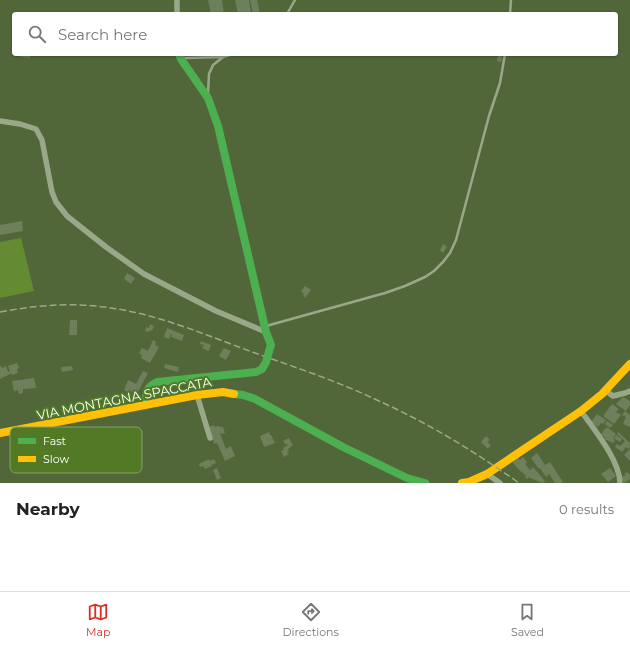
<!DOCTYPE html>
<html lang="en">
<head>
<meta charset="utf-8">
<style>
  body { margin:0; font-family:Montserrat,sans-serif; background:#f6f6f6; color:#222 }
  .list { margin:0; padding:0; list-style:none }
  h2 { display:flex; justify-content:space-between; align-items:center; height:52px; margin:0; padding:0 16px; font-size:17px }
  h2 small { font-size:13px; font-weight:400; color:#767676 }
  .icon { flex:none; width:22px; height:22px; fill:none; stroke:currentColor; stroke-width:2; stroke-linecap:round; stroke-linejoin:round }
  .map { position:relative; flex:none; width:630px; height:483px; overflow:hidden }
  .search { position:absolute; background:#fff; box-shadow:0 1px 3px #0004; left:12px; right:12px; top:12px; height:44px; display:flex; align-items:center; gap:10px; box-sizing:border-box; padding:0 14px; border-radius:4px; color:#767676; font-size:15px }
  .sheet { height:108px; background:#fff }
  nav { display:flex; justify-content:space-around; align-items:center; box-sizing:border-box; height:56px; border-top:1px solid #e0e0e0; background:#fff; font-size:11px; color:#767676 }
  nav a { display:grid; justify-items:center; gap:2px }
  nav .on { color:#d93025 }
  .map>svg:first-child { display:block }
  .green { fill:#628b32 }
  .building { fill:#6e7f5b }
  .lines { fill:none; stroke-linecap:round; stroke-linejoin:round }
  .lane { stroke:#9aa88a; stroke-width:2.5 }
  .street { stroke:#9aa88a; stroke-width:5.5 }
  .fast { stroke:#4caf50; stroke-width:8 }
  .slow { stroke:#ffc107; stroke-width:8 }
  .rail { stroke:#9ba88b; stroke-width:1.5; stroke-dasharray:7 3; stroke-linecap:butt }
  .fast-bridge { stroke:#4caf50; stroke-width:8 }
  .labels { text-anchor:middle; stroke-width:4; stroke-linejoin:round; paint-order:stroke }
  .street-label { font-size:13px; fill:#fff; stroke:#527a26 }
  .key { fill:#527a26; stroke:#86a267; stroke-width:1 }
  .key-label { font-size:11px; fill:#fff }
</style>
</head>
<body>
<div class="map">
<svg width="630" height="483" viewBox="0 0 630 483">
  <rect width="100%" height="100%" fill="#516739"/>
  <path class="green" d="M21 238 34 291 0 298V242Z"/>
  <g class="building">
    <path d="M208 0H222L224 14H211Z"/>
    <path d="M235 0H249L251 14H238Z"/>
    <path d="M250 0H257L260 14H253Z"/>
    <path d="M20 54H30V58L20 57Z"/>
    <path d="M498 55 502 56 501 62 497 61Z"/>
    <path d="M22 221 23 231 0 235V225Z"/>
    <path d="M443 244 447 247 443 253 440 250Z"/>
    <path d="M127 273 135 278 131 284 124 279Z"/>
    <path d="M305 286 311 290 305 298 303 296 304 294 301 291Z"/>
    <path d="M70 320H77V335H69Z"/>
    <path d="M150 324 154 326 152 331 150 330 149 332 145 331 146 327 149 328Z"/>
    <path d="M167 328 184 335 182 341 171 337 172 335 171 334 169 339 164 337Z"/>
    <path d="M153 340 156 342 155 345 159 347 150 363 141 358 142 355 139 353 142 348 148 351Z"/>
    <path d="M201 341 211 345 209 351 202 348 204 345 200 344Z"/>
    <path d="M224 348 231 351 226 360 219 356Z"/>
    <path d="M17 363 19 368 17 369 18 373 12 375V373L0 379V365L2 368 6 366 8 372 10 371 8 366Z"/>
    <path d="M165 364 179 367 178 372 164 368Z"/>
    <path d="M72 366 73 370 62 372 61 367Z"/>
    <path d="M143 371 148 373 137 394 129 390 128 392 124 390 128 380 136 384Z"/>
    <path d="M34 378 36 388 23 389V393L19 394 18 390 14 391 12 381Z"/>
    <path d="M623 397 630 401V405L626 411 616 404Z"/>
    <path d="M612 404 619 409 616 412 621 415 614 424 603 416Z"/>
    <path d="M625 411 630 415V427L623 424 626 417 622 415Z"/>
    <path d="M597 414 606 420 603 424 601 423 598 427 591 422Z"/>
    <path d="M607 421 613 425 610 428 605 424Z"/>
    <path d="M214 425V427L219 426 220 427H223L225 433 222 434 221 433H220L222 439 226 449 231 446 235 456 225 461 217 443 214 444 213 439 212 440 209 427Z"/>
    <path d="M607 427 616 434 613 438 615 440 613 443 604 439 605 437 601 435 605 428 606 429Z"/>
    <path d="M269 432 270 435H271L275 443 264 447 260 436Z"/>
    <path d="M618 432 630 443V447L628 449 626 447 622 452 615 447 617 444 620 446 625 441 617 434Z"/>
    <path d="M616 435 622 439 620 442 614 438Z"/>
    <path d="M486 436 490 440 487 442 491 445 488 449 481 442Z"/>
    <path d="M289 438 293 445 288 449 289 451 287 452 289 454 284 457 281 451 284 450 283 448 288 445V444L286 445 283 441Z"/>
    <path d="M630 449V461L624 455Z"/>
    <path d="M537 453 545 465 550 462 563 482 561 483H555L549 474 546 477 540 468 539 469 531 458Z"/>
    <path d="M518 457 520 460 523 457 527 462 525 464 530 470 533 467 545 481 543 483H542L530 478V477L527 479 525 477 526 476 521 471V472L512 462Z"/>
    <path d="M209 459 210 461 214 459 216 463 211 465 212 466 205 469 203 466 200 467 199 464Z"/>
    <path d="M217 468 221 478 217 480 213 470Z"/>
    <path d="M610 468 616 476 608 482 601 474Z"/>
    <path d="M627 472 630 475V479L625 483 621 479 624 475 625 476 626 475 624 474Z"/>
  </g>
  <g class="lines">
    <g class="lane">
      <path d="M287 14 295 0"/>
      <path d="M510 14 511 0"/>
      <path d="M182 58 223 57"/>
      <path d="M208 93 209 74 213 65 223 57 233 54"/>
      <path d="M266 326 385 293 405 286 425 277 434 271 443 262 450 253 456 240 489 116 500 83 505 54"/>
    </g>
    <g class="street">
      <path d="M177 14V0"/>
      <path d="M0 121 20 124 36 129 42 140 52 192 56 202 67 216 106 247 144 274 216 311 266 332"/>
      <path d="M606 391 613 396 625 393 630 391"/>
      <path d="M197 395 210 438"/>
      <path d="M581 411C594 429 620 461 620 483"/>
      <path d="M487 474 500 483"/>
    </g>
    <g class="fast">
      <path d="M179 54 181 59 208 98 218 126 266 332 271 345 270 348"/>
      <path d="M234 394 243 395 255 399 343 447 407 478 425 483"/>
      <path d="M147 404C145 392 146 388 157 382L256 372 262 369 266 362"/>
    </g>
    <g class="slow">
      <path d="M0 433 197 395 223 392 234 394"/>
      <path d="M462 483 469 482 487 474 581 411 602 394 630 364"/>
    </g>
    <path class="rail" d="M0 312C37 305 74 302 111 308 161 315 208 336 255 353 297 368 340 382 381 402 430 424 475 452 519 483"/>
    <path class="fast-bridge" d="M266 362 270 348"/>
  </g>
  <g class="labels">
    <g class="street-label">
      <text transform="translate(124 398) rotate(-11)" y="5">VIA MONTAGNA SPACCATA</text>
    </g>
  </g>
  <rect x="10" y="427" width="132" height="46" rx="6" class="key"/>
  <rect x="18" y="438" width="18" height="6" fill="#4caf50"/>
  <rect x="18" y="456" width="18" height="6" fill="#ffc107"/>
  <g class="key-label">
    <text x="43" y="445">Fast</text>
    <text x="43" y="463">Slow</text>
  </g>
</svg>
<div class="search"><svg class="icon" aria-label="search" viewBox="0 0 24 24"><circle cx="10" cy="10" r="6"/><path d="M15 15l6 6"/></svg>Search here</div>
</div>
<section class="sheet">
<h2>Nearby<small>0 results</small></h2>
<ul class="list">
</ul>
</section>
<nav>
<a class="on"><svg class="icon" aria-label="map" viewBox="0 0 24 24"><path d="M3 6l6-2 6 2 6-2v14l-6 2-6-2-6 2zM9 4v14M15 6v14"/></svg>Map</a>
<a><svg class="icon" aria-label="directions" viewBox="0 0 24 24"><path d="M12 3l9 9-9 9-9-9zM9 14v-3h6M13 9l2 2-2 2"/></svg>Directions</a>
<a><svg class="icon" aria-label="saved" viewBox="0 0 24 24"><path d="M7 4h10v16l-5-4-5 4z"/></svg>Saved</a>
</nav>
</body>
</html>
